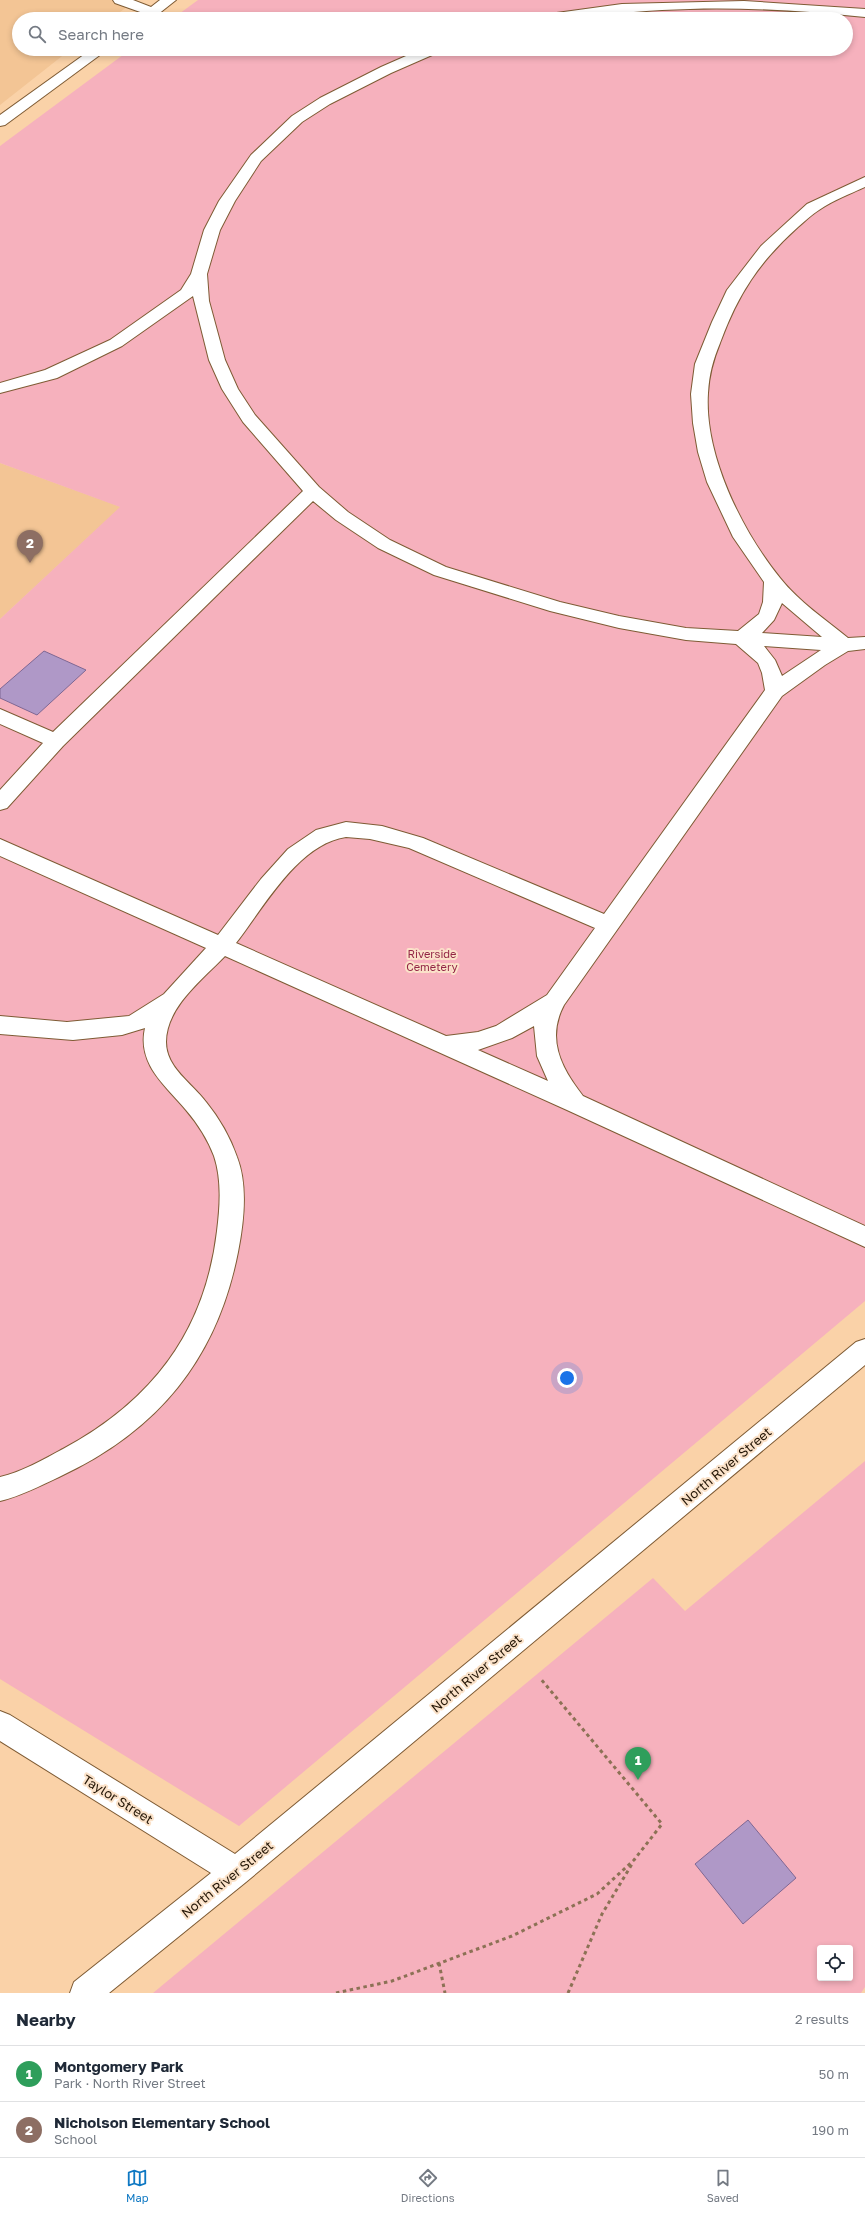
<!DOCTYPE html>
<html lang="en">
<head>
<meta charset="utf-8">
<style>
  body { margin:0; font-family:"Golos Text",sans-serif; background:#f2f2f3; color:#1f2937 }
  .controls { position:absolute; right:12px; bottom:12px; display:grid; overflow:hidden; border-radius:4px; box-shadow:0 2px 6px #0003 }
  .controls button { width:36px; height:36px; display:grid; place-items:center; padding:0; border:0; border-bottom:1px solid #e0e1e3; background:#fff; color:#1f2937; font:20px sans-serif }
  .you { position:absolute; left:567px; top:1378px; width:14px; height:14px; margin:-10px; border:3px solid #fff; border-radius:50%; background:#1a73e8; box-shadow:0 0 0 6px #1a73e833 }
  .badge { display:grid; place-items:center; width:26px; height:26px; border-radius:50%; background:#0e78c3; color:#fff; font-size:13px; font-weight:700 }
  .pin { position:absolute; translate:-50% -33px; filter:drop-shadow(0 1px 2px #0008) }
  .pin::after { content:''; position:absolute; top:21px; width:14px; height:12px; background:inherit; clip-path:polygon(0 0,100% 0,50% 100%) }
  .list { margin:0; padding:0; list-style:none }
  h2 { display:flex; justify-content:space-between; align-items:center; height:52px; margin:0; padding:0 16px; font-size:17px }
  h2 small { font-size:13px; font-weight:400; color:#747a83 }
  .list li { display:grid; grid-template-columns:26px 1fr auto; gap:12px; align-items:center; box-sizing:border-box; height:56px; padding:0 16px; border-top:1px solid #e0e1e3 }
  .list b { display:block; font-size:15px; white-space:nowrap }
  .list p { margin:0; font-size:13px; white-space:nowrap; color:#747a83 }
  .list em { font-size:13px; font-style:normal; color:#747a83 }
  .icon { flex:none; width:22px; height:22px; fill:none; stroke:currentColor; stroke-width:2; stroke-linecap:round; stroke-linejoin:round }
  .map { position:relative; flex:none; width:865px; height:1993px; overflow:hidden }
  .search { position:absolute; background:#fff; box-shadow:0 2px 6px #0003; left:12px; right:12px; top:12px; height:44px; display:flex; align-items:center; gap:10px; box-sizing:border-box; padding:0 14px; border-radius:22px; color:#747a83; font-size:15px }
  .sheet { height:164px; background:#fff }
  nav { display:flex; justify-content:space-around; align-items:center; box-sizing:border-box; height:56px; border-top:1px solid #e0e1e3; background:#fff; font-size:11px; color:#747a83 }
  nav a { display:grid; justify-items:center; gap:2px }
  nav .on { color:#0e78c3 }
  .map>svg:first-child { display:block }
  .built { fill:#f3c595 }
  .green { fill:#f6b1bd; fill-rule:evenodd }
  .building { fill:#af98c7; stroke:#7e6793 }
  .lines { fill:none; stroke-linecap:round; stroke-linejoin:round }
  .minor-casing { stroke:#7e5b34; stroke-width:2 }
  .path { stroke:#8c7155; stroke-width:3; stroke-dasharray:3.5 3.5; stroke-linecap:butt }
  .minor { fill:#fff; fill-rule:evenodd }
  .labels { text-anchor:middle; stroke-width:4; stroke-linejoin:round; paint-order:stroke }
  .park-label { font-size:11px; fill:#932646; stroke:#fbe2c9 }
  .near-street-label { font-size:13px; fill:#251707; stroke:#fbe2c9 }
</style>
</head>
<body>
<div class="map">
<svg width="865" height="1993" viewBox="0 0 865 1993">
  <rect width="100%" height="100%" fill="#fad2a8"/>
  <g class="built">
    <path d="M0 0H137L110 19H19V49H71L0 105Z"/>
    <path d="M0 463 121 507 0 619Z"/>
  </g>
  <g class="green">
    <path d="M198 0H865V1301L239 1826 0 1679V619L120 507 0 463V146L131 49H846V19H172Z"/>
    <path d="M865 1461V1987L861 1993H153L653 1578 685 1611ZM820 1948H850V1978H820Z"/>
  </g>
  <g class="building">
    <path d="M44 651 86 670 37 715 0 698V689Z"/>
    <path d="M748 1820 796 1878 743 1924 695 1864Z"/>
  </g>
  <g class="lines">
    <defs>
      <g id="minor">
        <path d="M113 0H133L151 7 160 0H176L152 19H136L143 13 115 3Z"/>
        <path d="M744 1 865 9V17C798 10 730 6 662 10 620 12 578 19 535 19L542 15 622 4Z"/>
        <path d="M92 49H108L5 125 0 126V115Z"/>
        <path d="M422 49H441L439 52 391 73 330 104 302 122 261 161 235 201 220 230 207 274 209 301 225 360 238 389 255 415 319 487 348 512 390 540 446 567 560 602 619 616 686 628 738 631 759 614 763 602 764 582 733 537 707 482 698 452 693 423 691 394 695 364 712 322 727 290 761 246 807 204 865 177V187C850 194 833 200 819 210 811 215 805 221 798 227 759 262 738 294 720 343 713 360 709 374 708 393 704 455 742 531 780 578 799 602 825 619 848 638L865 637V649L848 651 825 665 782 696 564 1005C546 1039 561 1068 583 1096L865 1226V1247L567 1110 225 956C203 979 166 1007 166 1042 166 1068 192 1083 206 1102 219 1118 230 1137 237 1157 248 1185 244 1222 238 1252 217 1359 158 1431 59 1477 40 1486 21 1496 0 1501V1477C22 1472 44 1459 63 1449 152 1401 205 1332 217 1231 220 1207 222 1180 214 1156 208 1140 198 1124 186 1110 165 1085 137 1064 145 1028L122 1035 73 1040 0 1034V1016L67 1022 129 1016 164 994 206 948 0 856V839L218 935 261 879 288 849 316 830 346 822 382 826 423 838 604 914 765 690 762 673 758 663 736 644 686 640 619 628 550 611 434 575 378 548 336 520 313 501 63 746 7 808 0 810V790L43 743 0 724V709L53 732 303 491 243 422 222 389 209 360 193 296 122 346 57 378 0 393V383L45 370 110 340 181 290 191 274 204 230 219 201 251 155 292 116 320 98 381 67ZM782 603 822 637 762 633 774 620ZM764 646 821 650 782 676 775 660ZM346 837 370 839 409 848 595 928 547 995 496 1026 478 1032 446 1036 236 943C264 907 298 844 346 837ZM534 1026 537 1056 548 1081 478 1050 512 1038Z"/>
        <path d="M865 1339V1365L246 1882 109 1993H70L74 1982 211 1873 0 1741V1711L10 1715 235 1854 856 1342Z"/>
      </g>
    </defs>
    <use href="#minor" class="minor-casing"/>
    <g class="path">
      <path d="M439 1963 445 1993"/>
      <path d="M336 1993 392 1981 512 1936 597 1894 634 1860 662 1824 540 1678"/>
      <path d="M568 1993 602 1914 632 1864"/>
    </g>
    <use href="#minor" class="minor"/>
  </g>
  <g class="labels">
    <g class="park-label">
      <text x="432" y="958">Riverside<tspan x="432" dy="13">Cemetery</tspan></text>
    </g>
    <g class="near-street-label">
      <text transform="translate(726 1466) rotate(-40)" y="5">North River Street</text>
      <text transform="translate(476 1673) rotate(-40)" y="5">North River Street</text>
      <text transform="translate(118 1799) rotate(32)" y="5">Taylor Street</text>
      <text transform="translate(227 1879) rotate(-39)" y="5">North River Street</text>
    </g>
  </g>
</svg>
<div class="controls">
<button><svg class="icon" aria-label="locate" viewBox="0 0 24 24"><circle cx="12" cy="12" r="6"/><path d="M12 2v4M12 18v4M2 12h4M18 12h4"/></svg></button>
</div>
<div class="you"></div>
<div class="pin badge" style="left:638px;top:1780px;background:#2e9e5b">1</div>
<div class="pin badge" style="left:30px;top:563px;background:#8d6e63">2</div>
<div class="search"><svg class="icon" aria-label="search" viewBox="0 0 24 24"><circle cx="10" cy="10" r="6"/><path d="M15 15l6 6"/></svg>Search here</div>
</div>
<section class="sheet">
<h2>Nearby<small>2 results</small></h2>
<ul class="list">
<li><span class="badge" style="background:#2e9e5b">1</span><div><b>Montgomery Park</b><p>Park · North River Street</p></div><em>50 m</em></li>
<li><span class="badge" style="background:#8d6e63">2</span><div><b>Nicholson Elementary School</b><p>School</p></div><em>190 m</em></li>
</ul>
</section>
<nav>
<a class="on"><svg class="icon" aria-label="map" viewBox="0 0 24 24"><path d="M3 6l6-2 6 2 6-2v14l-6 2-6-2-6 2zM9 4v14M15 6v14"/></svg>Map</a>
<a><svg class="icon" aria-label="directions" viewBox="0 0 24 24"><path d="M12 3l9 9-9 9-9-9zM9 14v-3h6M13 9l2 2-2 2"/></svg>Directions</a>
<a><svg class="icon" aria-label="saved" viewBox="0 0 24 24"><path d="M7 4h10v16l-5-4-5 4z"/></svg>Saved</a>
</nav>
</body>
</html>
